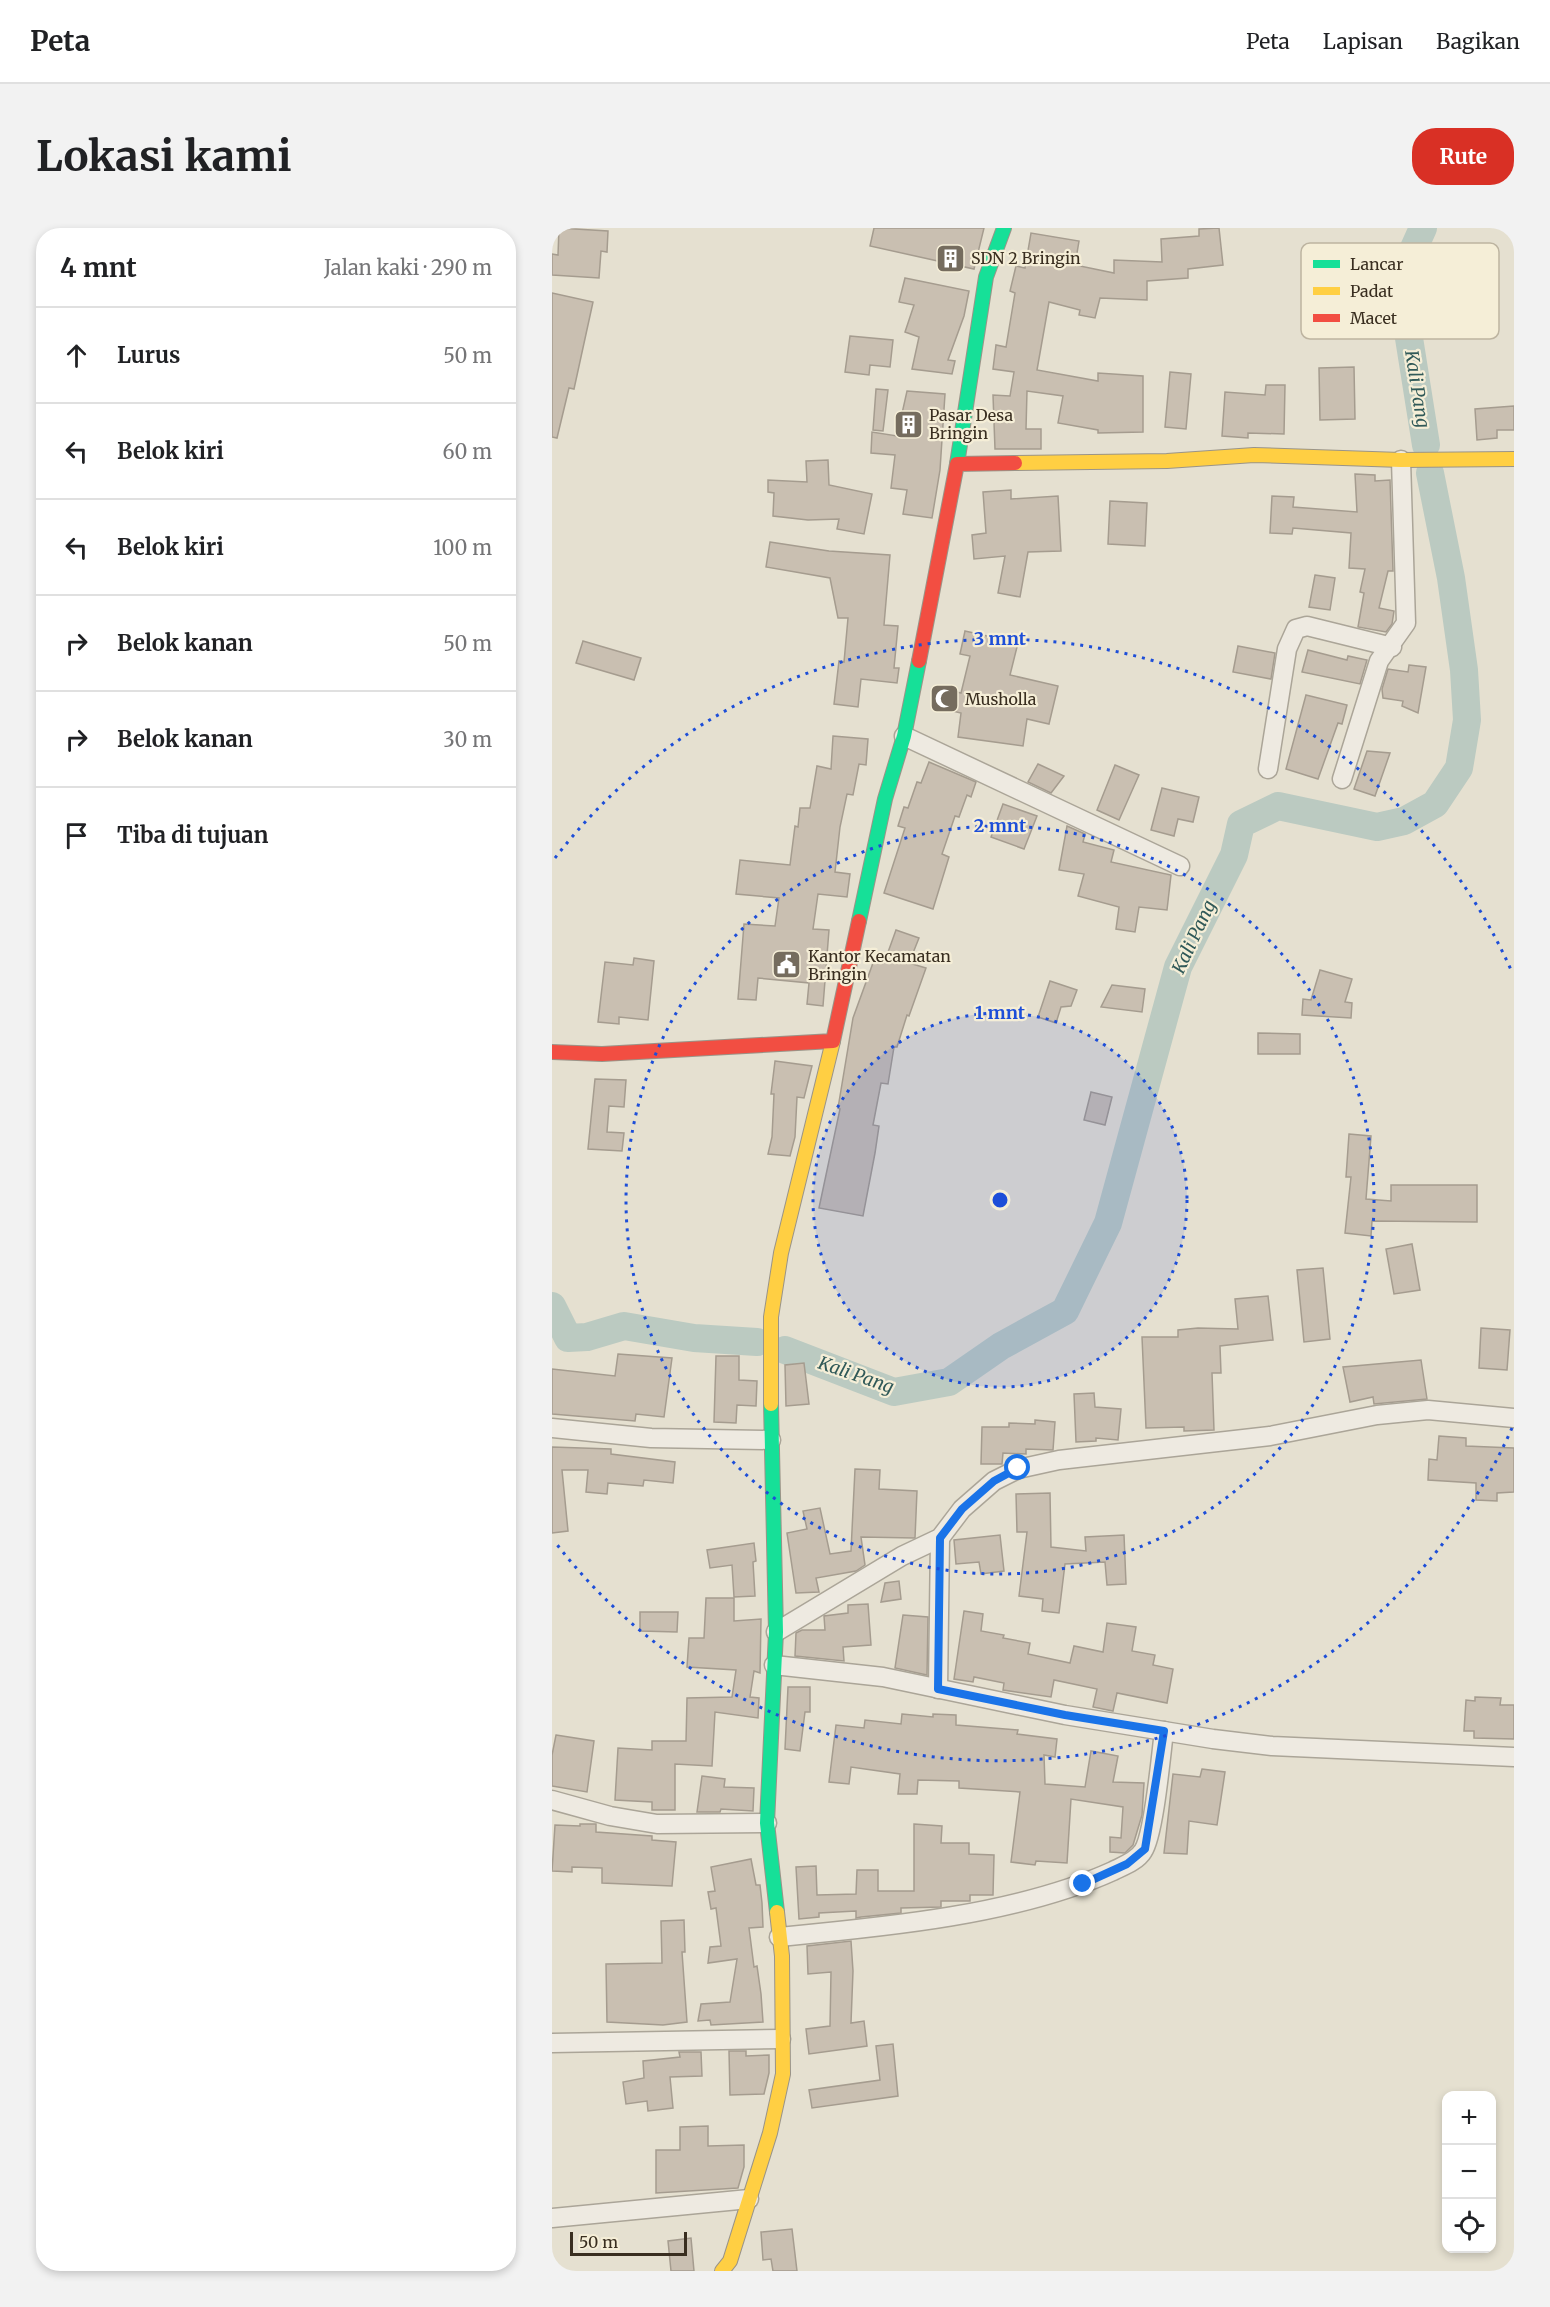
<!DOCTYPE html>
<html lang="id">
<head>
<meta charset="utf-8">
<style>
  body { margin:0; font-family:Merriweather,serif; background:#f2f2f2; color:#202124 }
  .controls { position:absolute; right:18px; bottom:18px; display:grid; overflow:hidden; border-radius:12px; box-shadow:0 3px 9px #0003 }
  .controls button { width:54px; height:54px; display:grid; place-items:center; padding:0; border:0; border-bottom:2px solid #e0e0e0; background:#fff; color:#202124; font:30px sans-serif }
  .scale { position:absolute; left:18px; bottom:15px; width:117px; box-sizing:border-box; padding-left:6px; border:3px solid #392e20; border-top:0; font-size:16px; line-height:21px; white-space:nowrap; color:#392e20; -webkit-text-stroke:4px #f5eed7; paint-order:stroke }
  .stop { position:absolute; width:18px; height:18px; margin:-14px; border:4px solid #1a73e8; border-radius:50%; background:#fff }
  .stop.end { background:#1a73e8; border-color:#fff; box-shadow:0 2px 6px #0008 }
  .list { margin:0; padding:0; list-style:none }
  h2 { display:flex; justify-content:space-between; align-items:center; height:78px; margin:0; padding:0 24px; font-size:26px }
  h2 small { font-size:20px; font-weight:400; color:#757577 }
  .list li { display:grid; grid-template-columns:39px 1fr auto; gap:18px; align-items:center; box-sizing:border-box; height:96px; padding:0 24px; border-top:2px solid #e0e0e0 }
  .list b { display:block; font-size:22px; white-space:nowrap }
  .list em { font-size:20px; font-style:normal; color:#757577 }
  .icon { flex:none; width:33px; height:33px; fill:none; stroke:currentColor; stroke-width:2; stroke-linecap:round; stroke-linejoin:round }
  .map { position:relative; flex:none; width:962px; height:2043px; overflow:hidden; border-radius:24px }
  header { display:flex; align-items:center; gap:36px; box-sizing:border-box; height:84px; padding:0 30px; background:#fff; border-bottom:2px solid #e0e0e0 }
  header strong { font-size:28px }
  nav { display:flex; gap:33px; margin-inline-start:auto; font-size:21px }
  .intro { display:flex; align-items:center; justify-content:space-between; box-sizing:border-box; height:144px; padding:0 36px }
  h1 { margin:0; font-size:42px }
  .button { padding:15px 27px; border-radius:24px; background:#d93025; color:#fff; font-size:21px; font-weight:700 }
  main { display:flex; gap:36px; padding:0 36px }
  aside { flex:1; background:#fff; border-radius:24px; box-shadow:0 3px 9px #0003 }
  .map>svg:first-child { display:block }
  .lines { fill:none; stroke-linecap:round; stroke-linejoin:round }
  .river { stroke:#bbcac1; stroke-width:28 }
  .building { fill:#c9bfb1; stroke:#a59c8f; stroke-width:1.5 }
  .street-casing { stroke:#aba598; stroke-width:21 }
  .fast-casing { stroke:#9a9488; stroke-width:16 }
  .slow-casing { stroke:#9a9488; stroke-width:16 }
  .jam-casing { stroke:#9a9488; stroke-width:16 }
  .street { stroke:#eeeae1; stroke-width:18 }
  .fast { stroke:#16e098; stroke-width:14 }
  .slow { stroke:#ffcf43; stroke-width:14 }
  .jam { stroke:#f24e42; stroke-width:14 }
  .route { stroke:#1a73e8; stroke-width:8 }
  .ring { fill:none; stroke:#1d4ed8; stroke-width:3; stroke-dasharray:3 6 }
  .labels { text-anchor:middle; stroke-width:4.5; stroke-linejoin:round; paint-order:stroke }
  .poi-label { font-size:16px; fill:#392e20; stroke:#f5eed7; text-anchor:start }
  .water-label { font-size:18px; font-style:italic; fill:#305958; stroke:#f5eed7 }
  .key { fill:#f5eed7; stroke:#bdb4a0; stroke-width:1.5 }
  .key-label { font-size:16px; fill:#392e20 }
  .centre { fill:#1d4ed8; stroke:#f5eed7; stroke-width:3 }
  .ring-label { font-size:18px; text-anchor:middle; font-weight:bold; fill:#1d4ed8; stroke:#f5eed7; stroke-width:4.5; stroke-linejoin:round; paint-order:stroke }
</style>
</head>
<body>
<header>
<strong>Peta</strong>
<nav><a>Peta</a><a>Lapisan</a><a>Bagikan</a></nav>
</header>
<div class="intro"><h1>Lokasi kami</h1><a class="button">Rute</a></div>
<main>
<aside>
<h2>4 mnt<small>Jalan kaki · 290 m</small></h2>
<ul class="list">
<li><svg class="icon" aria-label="ahead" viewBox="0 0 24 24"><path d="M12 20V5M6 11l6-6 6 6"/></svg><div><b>Lurus</b></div><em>50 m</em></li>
<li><svg class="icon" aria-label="left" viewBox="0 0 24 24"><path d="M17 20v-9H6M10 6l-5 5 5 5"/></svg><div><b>Belok kiri</b></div><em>60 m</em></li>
<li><svg class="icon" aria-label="left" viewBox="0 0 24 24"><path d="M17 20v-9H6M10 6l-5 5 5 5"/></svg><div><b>Belok kiri</b></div><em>100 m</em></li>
<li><svg class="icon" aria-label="right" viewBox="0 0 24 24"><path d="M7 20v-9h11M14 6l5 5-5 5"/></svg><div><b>Belok kanan</b></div><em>50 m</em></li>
<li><svg class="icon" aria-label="right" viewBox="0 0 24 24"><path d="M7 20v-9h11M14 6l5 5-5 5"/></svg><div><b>Belok kanan</b></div><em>30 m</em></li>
<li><svg class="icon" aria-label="arrive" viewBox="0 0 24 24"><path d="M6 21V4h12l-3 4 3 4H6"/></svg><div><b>Tiba di tujuan</b></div></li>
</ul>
</aside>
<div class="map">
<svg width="962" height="2043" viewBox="0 0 962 2043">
  <rect width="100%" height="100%" fill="#e5e0d0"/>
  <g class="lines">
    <g class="river">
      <path d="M871 0 853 40 857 110 874 217"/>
      <path d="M0 1078 16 1110 35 1109 72 1098 142 1110 205 1114"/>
      <path d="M233 1122 342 1164 397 1154 449 1118 513 1083 556 995 626 739 682 627 689 596 726 578 825 599 852 593 883 576 907 540 915 492 912 442 899 350 878 245"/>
    </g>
  </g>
  <g class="building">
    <path d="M7 0 56 3 55 24 49 23 47 50 0 47V26L6 27Z"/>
    <path d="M322 0H432L422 41 318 18Z"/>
    <path d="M667 0 671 37 636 41V50L595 53V72L548 70 543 90 527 87 528 82 497 74 485 142 546 153V145L591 148V204L546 205V202L506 195 511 168 475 163 474 201H489V221H443L441 167 458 168 462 144 441 141 444 117 454 119 463 65 458 63 464 38 473 40 479 5 527 13 523 37 562 45V32L610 34 609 11 647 8V1Z"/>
    <path d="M353 50 417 63 412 88 396 132 403 133 400 146 360 141 367 109 353 104 362 77 347 74Z"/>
    <path d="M0 65 41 74 22 161 17 160 5 210 0 209Z"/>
    <path d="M298 108 341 112 338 139 318 137 317 147 293 144Z"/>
    <path d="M802 139 803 191 768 192 767 140Z"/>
    <path d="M618 144 639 146 634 201 613 199Z"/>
    <path d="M714 157H733L732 206 696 205V210L670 208 673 164 713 167Z"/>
    <path d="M324 161 336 162 331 203 321 202Z"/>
    <path d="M355 163 393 166 388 242 380 290 351 286 355 262 339 260 343 227 319 225 320 204 345 208Z"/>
    <path d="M962 178V202H945V210L925 212 923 181Z"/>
    <path d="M276 232 277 257 320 266 312 306 285 301 287 291 256 292 221 288 222 265 216 264V252L255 254 254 233Z"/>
    <path d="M803 246 823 247V253L838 252 841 343H836L827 380 842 383 840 396 834 404 806 399 812 365 808 364 813 341 797 340 799 305 741 300 740 306 718 305 720 268 742 269 741 279 805 284Z"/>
    <path d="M459 262V271L506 268 509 323 476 324 468 369 446 365 453 328 422 331 420 307 434 305 431 264Z"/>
    <path d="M558 273 595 275 593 318 556 316Z"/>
    <path d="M218 314 277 323 338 327 332 397 346 398 342 440H347L345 455 309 451 306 479 282 476 287 433 292 434 296 390H286L278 350 214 339Z"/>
    <path d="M763 347 783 350 778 382 757 379Z"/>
    <path d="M413 403 466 415 458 447 506 458 497 496 475 491 471 518 406 509 409 485 380 478 385 459 409 465 418 428 408 426Z"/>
    <path d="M31 413 89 430 82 452 24 435Z"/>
    <path d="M686 418 723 425 719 451 681 444Z"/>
    <path d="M756 422 795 432 796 428 815 432 808 456 750 444Z"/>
    <path d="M857 437 874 439 866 485 850 478 851 473 831 470 830 461 836 441 856 444Z"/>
    <path d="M754 467 795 477 790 496 786 495 766 551 734 541Z"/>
    <path d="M281 508 316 511 314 537 307 536 301 567 295 566 288 599 283 644 298 646 295 669 266 666 261 701 277 702 271 778 255 776 257 755 206 750 204 772 186 771 192 696 223 698 227 670 184 666 188 632 238 637 243 598 246 599 248 580H258L265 538 279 541Z"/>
    <path d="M815 523 838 525 823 568 802 561Z"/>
    <path d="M377 534 424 554 419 569 415 567 407 589 403 588 390 626 397 629 381 681 332 665 353 600 346 598 352 579 356 580 365 554 369 555Z"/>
    <path d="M486 536 512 548 499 565 476 554Z"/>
    <path d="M563 537 587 547 567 592 545 582Z"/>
    <path d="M610 560 647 569 641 594 626 591 622 608 599 602Z"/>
    <path d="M451 576 485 588 472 621 439 609Z"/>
    <path d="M515 598 533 606 531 614 562 622 559 634 619 647 615 682 587 679 583 704 564 701 567 679 526 668 532 646 507 642Z"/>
    <path d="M344 702 367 710 357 735 374 740 357 788 355 787 345 819H342L336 856 329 855 321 897 327 898 323 925 311 988 267 980 288 881 286 880 301 790 325 724 335 727Z"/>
    <path d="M82 730 102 733 96 792 67 789V796L46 794 53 734 81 737Z"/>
    <path d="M768 742 800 751 793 774 800 775 799 790 750 787 751 771 759 772Z"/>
    <path d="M498 753 525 762 519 778 509 779 504 795 486 789Z"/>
    <path d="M560 757 593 761 590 784 549 779Z"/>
    <path d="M706 805 748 806V826H706Z"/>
    <path d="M223 833 260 838 252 870 245 869 243 909 238 928 216 926 220 909 222 866H219Z"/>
    <path d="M43 851 74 852 72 879 57 878 55 904 72 905 70 923 36 921Z"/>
    <path d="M539 864 560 869 553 897 532 892Z"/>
    <path d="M797 906 819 908 814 971 839 973V957H925V994L820 993 819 1008 793 1005 799 949H794Z"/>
    <path d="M860 1016 868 1062 842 1066 834 1021Z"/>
    <path d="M771 1040 778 1111 752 1114 745 1042Z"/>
    <path d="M716 1068 721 1112 668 1118 669 1145H660L662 1202 632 1203V1199L594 1200 590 1109H626V1102L646 1100 686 1101 683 1071Z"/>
    <path d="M929 1100 958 1102 955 1142 927 1140Z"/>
    <path d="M66 1126 120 1130 112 1189 84 1186 83 1193 0 1186V1141L63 1148Z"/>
    <path d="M164 1128H187V1152L205 1153 204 1178 185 1177 184 1195 162 1194Z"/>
    <path d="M869 1132 875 1171 822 1176 821 1169 798 1174 791 1139Z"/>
    <path d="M252 1135 257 1176 234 1178 233 1137Z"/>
    <path d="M542 1165 543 1179 569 1181 566 1212 544 1210V1213L524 1214 522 1166Z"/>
    <path d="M483 1192 503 1194 501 1222 474 1221V1226L451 1225 450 1236H429L430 1199H457V1195L483 1196Z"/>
    <path d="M887 1208 914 1210V1218L962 1220V1264L945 1265V1273L924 1272V1255L876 1252 877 1231 885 1232Z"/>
    <path d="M0 1219 59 1221V1226L123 1234 121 1255 92 1252 91 1258 56 1255 55 1266 34 1264 36 1242H10L16 1303 0 1305Z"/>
    <path d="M303 1241 328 1242 327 1261 365 1263 363 1310 309 1309 313 1337 304 1343 264 1350 267 1364 244 1365 235 1305 255 1301 251 1283 268 1280 278 1326 299 1323Z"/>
    <path d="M498 1265 499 1319 534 1323 533 1309 572 1307 574 1356 555 1357 553 1334 513 1336 507 1385 490 1383 491 1371 467 1368 475 1304H465L464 1266Z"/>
    <path d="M448 1307 452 1343 429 1346 427 1334 404 1336 402 1312Z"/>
    <path d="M202 1315 204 1333 201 1334 203 1368 182 1369 180 1337 158 1340 155 1322Z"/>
    <path d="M347 1353 349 1371 329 1374 333 1355Z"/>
    <path d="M154 1370H182V1393L209 1391 208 1445 202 1443 198 1469 207 1470 206 1490 163 1484 160 1538 123 1536V1582H100V1574L63 1572 66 1520 100 1522V1513H134L135 1470 180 1469 184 1442 135 1439 137 1410H152Z"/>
    <path d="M316 1376 319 1417 291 1419 292 1433 243 1428 244 1405 250 1402H273L272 1388 296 1385V1377Z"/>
    <path d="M412 1383 431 1386 429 1403 452 1407 451 1410 478 1415 476 1426 518 1435 522 1418 551 1424 555 1395 584 1399 580 1423 603 1427 601 1437 621 1441 615 1475 565 1465 561 1483 541 1479 545 1461 502 1452 499 1469 451 1462 452 1455 422 1449 421 1454 402 1451Z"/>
    <path d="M88 1384H126L125 1404 88 1403Z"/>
    <path d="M351 1387 376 1389 375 1447 343 1440Z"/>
    <path d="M236 1459H258V1484H253L248 1523 233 1521Z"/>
    <path d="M923 1469 949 1470 948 1477H962V1511L922 1510V1503H912L914 1472 923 1473Z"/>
    <path d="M350 1486 381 1489V1486L404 1487V1497L466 1502 465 1506 505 1511 503 1529 492 1527 493 1556 533 1559 539 1523 566 1528 561 1554 592 1555 590 1587 581 1617 573 1625 558 1624V1609L569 1610 571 1579 519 1571 515 1635 484 1633 483 1637 459 1634 468 1564 407 1560V1553L366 1552 365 1566H346L348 1546 299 1539 297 1556 277 1554 284 1497 312 1500 313 1492 349 1496Z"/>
    <path d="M4 1507 42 1513 35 1564 0 1558V1527Z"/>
    <path d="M650 1541 673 1544 665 1597 637 1593 635 1626 612 1625 621 1546 648 1549Z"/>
    <path d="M150 1548 173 1551 172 1559 202 1560 201 1583 169 1581 168 1584H145Z"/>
    <path d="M28 1596H44V1604L100 1608V1612L124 1614 120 1658 50 1655V1640L20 1639V1644L0 1643 3 1597 28 1598Z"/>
    <path d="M362 1596 390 1598 389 1615H417V1626L442 1627 441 1667H418V1673H389V1679L349 1680V1685L309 1689 304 1690V1683L267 1685V1689L247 1691 244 1639 264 1638 265 1667 304 1666 305 1642H326V1663H362Z"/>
    <path d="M199 1631 204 1657H208L210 1675 211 1699 197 1700 202 1739 205 1738 209 1766 211 1794 159 1797 158 1792 146 1793 149 1776 178 1774 185 1731 156 1735 158 1719 169 1718 164 1680 159 1681 156 1664 163 1663 159 1639Z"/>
    <path d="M132 1692 133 1724H130L135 1794 111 1797 55 1794 54 1736 110 1735 109 1693Z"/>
    <path d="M299 1713 301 1743 299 1795 312 1793 315 1818 257 1826 254 1801 278 1798 279 1744 256 1746 255 1718Z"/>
    <path d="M341 1816 346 1868 260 1880 257 1862 328 1852 324 1818Z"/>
    <path d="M177 1823H194V1828L217 1827V1845L212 1866 178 1867Z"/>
    <path d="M127 1824H149L150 1848 118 1849 121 1880 96 1883 95 1873 74 1876 71 1854 92 1850 91 1833 128 1829Z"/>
    <path d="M156 1898V1918L192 1917V1939L186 1960 104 1965V1922H128V1899Z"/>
    <path d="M240 2001 245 2043H221L219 2031 211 2032 209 2004Z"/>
    <path d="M139 2010 142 2043H119L116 2013Z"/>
  </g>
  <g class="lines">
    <defs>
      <g id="street">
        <path d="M352 508 628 638"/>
        <path d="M716 541 735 421 744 401 755 398 840 419"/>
        <path d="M790 551 827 433 854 395 849 232"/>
        <path d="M0 1200 99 1210 219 1212"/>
        <path d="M224 1404 350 1328 388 1310 410 1281 442 1253 466 1241 507 1232 718 1208 825 1187 876 1182 962 1190"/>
        <path d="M222 1437 331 1449 513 1487 661 1511 720 1518 962 1529"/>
        <path d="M386 1461 388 1310"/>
        <path d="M0 1572 58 1588 105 1596 215 1595"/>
        <path d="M227 1709C333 1699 464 1687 561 1643 571 1638 585 1633 591 1623 602 1607 609 1527 612 1503"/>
        <path d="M0 1815 229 1811"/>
        <path d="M0 1990 197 1971"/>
      </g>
      <g id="fast">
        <path d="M405 236 434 49 452 0"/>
        <path d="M307 693 333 571 352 508 367 433"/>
        <path d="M219 1176 224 1404 215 1595 225 1684"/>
      </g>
      <g id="slow">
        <path d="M463 235 615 233 702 227 849 232 962 231"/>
        <path d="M219 1176V1089L229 1025 281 813"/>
        <path d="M170 2043 178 2033 218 1905 231 1846 230 1728 225 1684"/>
      </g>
      <g id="jam">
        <path d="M367 433 405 236 463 235"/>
        <path d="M0 824 50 826 281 813 307 693"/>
      </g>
    </defs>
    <use href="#street" class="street-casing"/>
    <use href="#fast" class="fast-casing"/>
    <use href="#slow" class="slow-casing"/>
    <use href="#jam" class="jam-casing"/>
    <use href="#street" class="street"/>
    <use href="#fast" class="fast"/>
    <use href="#slow" class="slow"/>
    <use href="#jam" class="jam"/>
  </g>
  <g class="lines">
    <path class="route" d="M466 1240 442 1253 410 1281 388 1310 386 1461 513 1487 612 1503 593 1621 575 1636 531 1656"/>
  </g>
  <circle cx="448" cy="972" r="187" fill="#1d4ed8" fill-opacity=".12"/>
  <g class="ring">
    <circle cx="448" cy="972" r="187"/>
    <circle cx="448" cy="972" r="374"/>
    <path d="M960 1200A561 561 0 0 1 3 1314M3 630A561 561 0 0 1 960 744"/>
  </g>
  <defs>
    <symbol id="building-square" viewBox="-11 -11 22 22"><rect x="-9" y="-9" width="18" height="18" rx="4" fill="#756c5e" stroke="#f5eed7"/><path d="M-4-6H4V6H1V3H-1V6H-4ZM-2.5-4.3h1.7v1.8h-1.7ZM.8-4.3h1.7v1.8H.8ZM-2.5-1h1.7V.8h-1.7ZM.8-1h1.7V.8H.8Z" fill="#fff"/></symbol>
    <symbol id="mosque-square" viewBox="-11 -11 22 22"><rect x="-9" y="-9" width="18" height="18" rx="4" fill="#756c5e" stroke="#f5eed7"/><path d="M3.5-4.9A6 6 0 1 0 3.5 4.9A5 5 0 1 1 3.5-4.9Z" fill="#fff"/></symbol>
    <symbol id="civic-square" viewBox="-11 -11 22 22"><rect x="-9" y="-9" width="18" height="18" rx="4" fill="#756c5e" stroke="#f5eed7"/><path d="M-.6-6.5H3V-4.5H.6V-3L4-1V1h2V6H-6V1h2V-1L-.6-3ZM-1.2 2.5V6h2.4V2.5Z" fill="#fff"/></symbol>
  </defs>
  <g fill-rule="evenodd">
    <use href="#building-square" x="382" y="14" width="33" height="33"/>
    <use href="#building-square" x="340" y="180" width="33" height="33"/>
    <use href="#mosque-square" x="376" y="454" width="33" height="33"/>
    <use href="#civic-square" x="218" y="720" width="33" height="33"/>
  </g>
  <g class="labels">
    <g class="poi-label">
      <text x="419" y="36">SDN 2 Bringin</text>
      <text x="377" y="193">Pasar Desa<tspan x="377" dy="18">Bringin</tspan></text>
      <text x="413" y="477">Musholla</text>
      <text x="256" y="734">Kantor Kecamatan<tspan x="256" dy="18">Bringin</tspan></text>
    </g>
    <g class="water-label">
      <text transform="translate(865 161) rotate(81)" y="6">Kali Pang</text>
      <text transform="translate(642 709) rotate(-65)" y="6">Kali Pang</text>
      <text transform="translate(304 1147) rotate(19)" y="6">Kali Pang</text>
    </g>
  </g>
  <rect x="749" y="15" width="198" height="96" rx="9" class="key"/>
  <rect x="761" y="32" width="27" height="8" fill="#16e098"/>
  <rect x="761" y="59" width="27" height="8" fill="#ffcf43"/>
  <rect x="761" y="86" width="27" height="8" fill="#f24e42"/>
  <g class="key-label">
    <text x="798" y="42">Lancar</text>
    <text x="798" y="69">Padat</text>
    <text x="798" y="96">Macet</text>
  </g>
  <circle cx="448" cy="972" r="9" class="centre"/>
  <g class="ring-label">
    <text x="448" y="417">3 mnt</text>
    <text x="448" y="604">2 mnt</text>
    <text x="448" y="791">1 mnt</text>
  </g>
</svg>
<div class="controls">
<button>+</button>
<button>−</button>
<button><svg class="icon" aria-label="locate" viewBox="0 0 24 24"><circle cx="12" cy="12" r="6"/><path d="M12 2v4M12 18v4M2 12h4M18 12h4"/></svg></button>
</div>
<div class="scale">50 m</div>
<div class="stop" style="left:466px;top:1240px"></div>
<div class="stop end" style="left:531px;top:1656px"></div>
</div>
</main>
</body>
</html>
